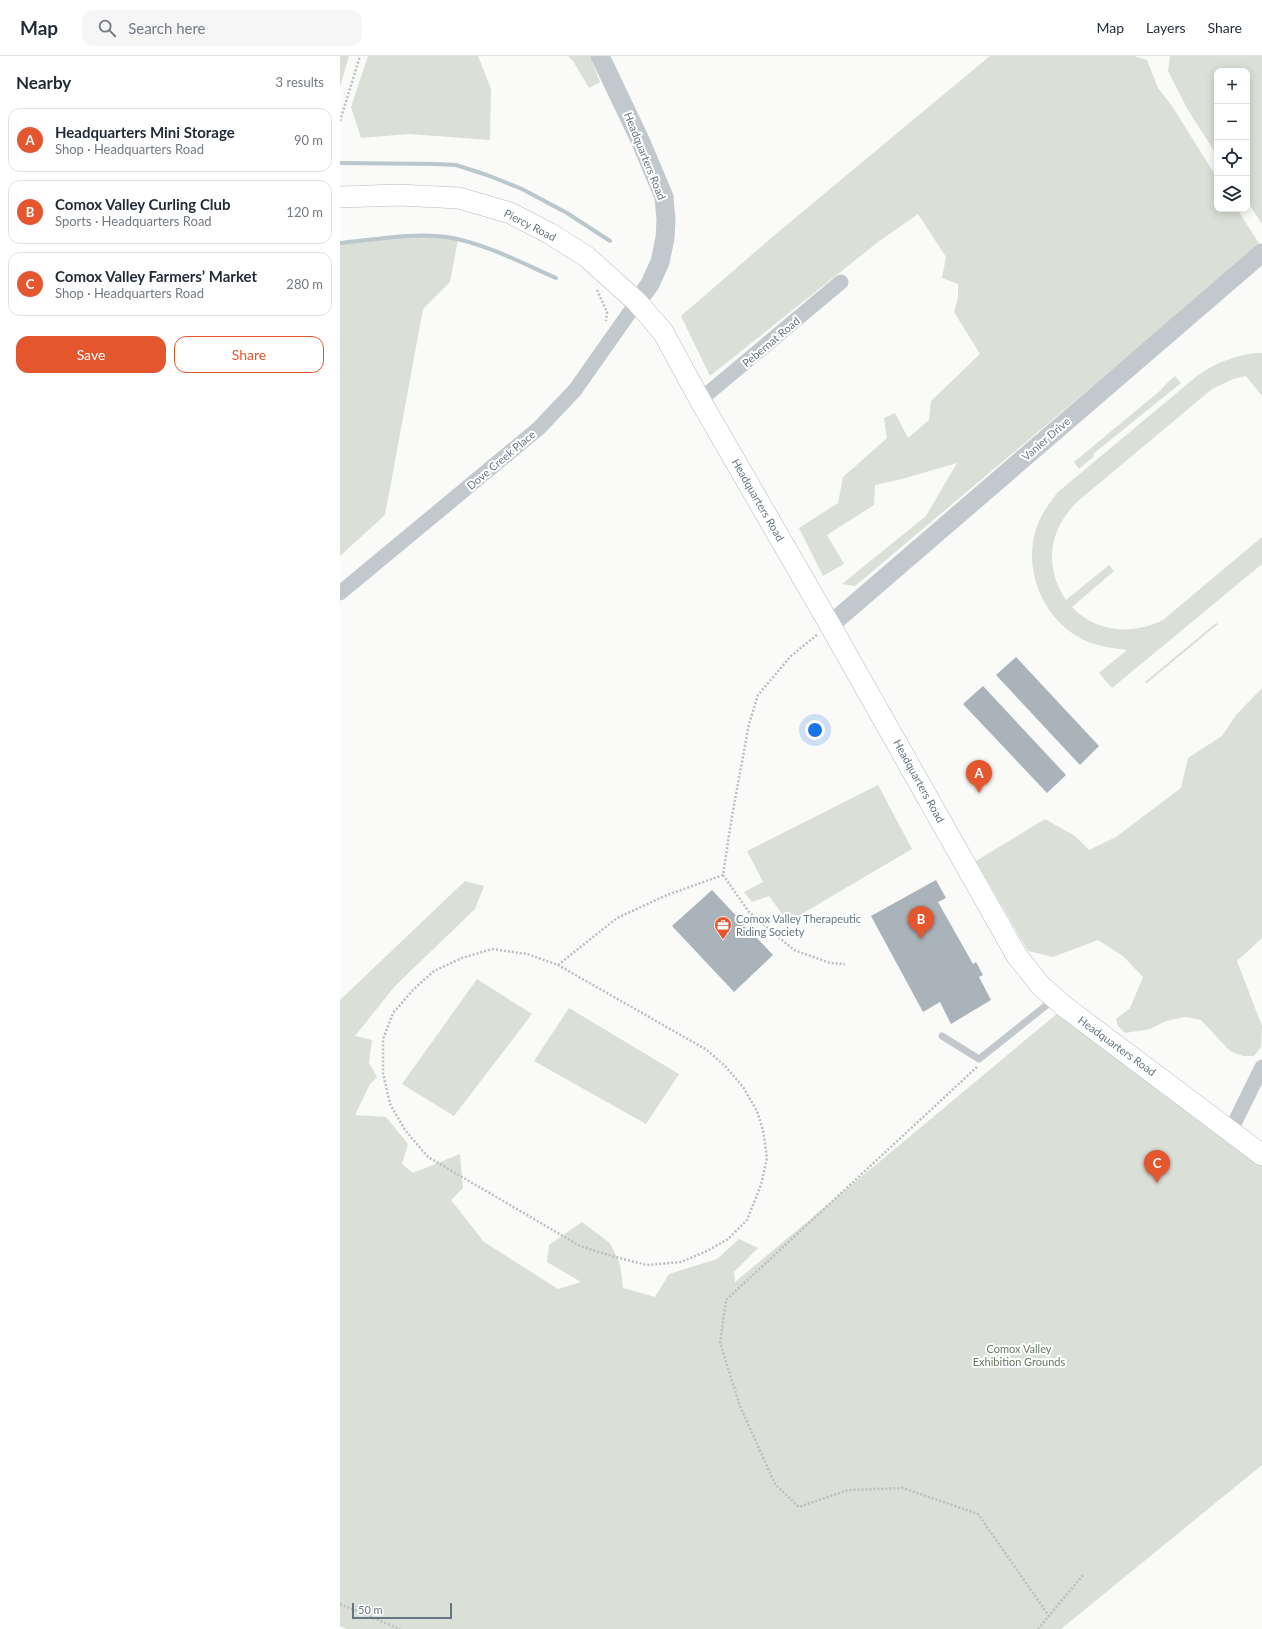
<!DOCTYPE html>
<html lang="en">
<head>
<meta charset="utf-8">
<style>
  body { margin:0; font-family:Lato,sans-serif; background:#f6f6f7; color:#1f2937 }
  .controls { position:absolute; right:12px; top:12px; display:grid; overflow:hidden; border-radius:8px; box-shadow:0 2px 10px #0003 }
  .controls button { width:36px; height:36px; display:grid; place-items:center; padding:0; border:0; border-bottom:1px solid #e0e1e3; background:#fff; color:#1f2937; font:20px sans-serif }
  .scale { position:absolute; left:12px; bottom:10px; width:100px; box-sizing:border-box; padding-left:4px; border:2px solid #657683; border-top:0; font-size:11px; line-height:14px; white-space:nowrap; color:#657683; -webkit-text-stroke:3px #fff; paint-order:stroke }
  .you { position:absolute; left:475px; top:674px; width:14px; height:14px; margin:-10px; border:3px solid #fff; border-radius:50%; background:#1a73e8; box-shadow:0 0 0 6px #1a73e833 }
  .badge { display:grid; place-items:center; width:26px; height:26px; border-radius:50%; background:#e4572e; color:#fff; font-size:13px; font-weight:700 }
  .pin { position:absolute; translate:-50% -33px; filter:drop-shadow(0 1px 2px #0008) }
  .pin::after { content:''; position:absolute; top:21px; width:14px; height:12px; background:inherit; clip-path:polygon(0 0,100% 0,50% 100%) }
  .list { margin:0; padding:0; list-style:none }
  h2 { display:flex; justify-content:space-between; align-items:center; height:52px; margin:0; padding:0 16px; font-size:17px }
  h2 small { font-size:13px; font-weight:400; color:#747a83 }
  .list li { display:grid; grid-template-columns:26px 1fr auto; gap:12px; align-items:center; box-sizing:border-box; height:64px; margin:0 8px 8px; padding:0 8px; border:1px solid #e0e1e3; border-radius:12px }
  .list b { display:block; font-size:15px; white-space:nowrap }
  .list p { margin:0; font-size:13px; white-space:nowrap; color:#747a83 }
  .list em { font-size:13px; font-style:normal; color:#747a83 }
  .actions { display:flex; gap:8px; padding:12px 16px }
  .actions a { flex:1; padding:9px 0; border:1px solid #e4572e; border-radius:12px; text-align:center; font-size:14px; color:#e4572e }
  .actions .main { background:#e4572e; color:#fff }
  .icon { flex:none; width:22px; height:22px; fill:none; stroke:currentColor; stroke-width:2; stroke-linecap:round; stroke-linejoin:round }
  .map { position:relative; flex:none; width:922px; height:1573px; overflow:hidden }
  header { display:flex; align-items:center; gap:24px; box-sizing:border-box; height:56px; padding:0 20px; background:#fff; border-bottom:1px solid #e0e1e3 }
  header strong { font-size:19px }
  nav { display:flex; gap:22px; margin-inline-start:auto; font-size:14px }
  .search { width:280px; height:36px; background:#f6f6f7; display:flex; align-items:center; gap:10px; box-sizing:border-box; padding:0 14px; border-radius:12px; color:#747a83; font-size:15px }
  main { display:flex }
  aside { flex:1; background:#fff }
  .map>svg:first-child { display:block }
  .green { fill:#dadfd7 }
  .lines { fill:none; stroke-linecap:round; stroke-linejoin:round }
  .stream { stroke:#bbc7cb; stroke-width:4 }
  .building { fill:#aab3b9 }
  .secondary-casing { stroke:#b3babf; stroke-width:22 }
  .path { stroke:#bbbfc2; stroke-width:2.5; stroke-dasharray:2 2; stroke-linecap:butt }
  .service { stroke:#c3c8cc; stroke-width:7 }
  .minor { stroke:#c3c8cc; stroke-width:15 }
  .tertiary { stroke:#c3c8cc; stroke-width:19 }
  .secondary { stroke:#fff; stroke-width:21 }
  .labels { text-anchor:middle; stroke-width:4; stroke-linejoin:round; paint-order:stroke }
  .street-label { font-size:11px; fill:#657683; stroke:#fff }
  .poi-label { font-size:11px; fill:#657683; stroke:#fff; text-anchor:start }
  .park-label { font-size:11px; fill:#687a64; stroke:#fff }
</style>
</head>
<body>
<header>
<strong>Map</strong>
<div class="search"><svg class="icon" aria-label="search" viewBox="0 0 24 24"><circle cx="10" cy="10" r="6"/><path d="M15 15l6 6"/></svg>Search here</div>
<nav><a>Map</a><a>Layers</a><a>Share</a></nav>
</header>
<main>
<aside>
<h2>Nearby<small>3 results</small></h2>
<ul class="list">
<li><span class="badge">A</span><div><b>Headquarters Mini Storage</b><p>Shop · Headquarters Road</p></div><em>90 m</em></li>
<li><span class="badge">B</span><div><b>Comox Valley Curling Club</b><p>Sports · Headquarters Road</p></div><em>120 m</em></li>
<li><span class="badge">C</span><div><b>Comox Valley Farmers’ Market</b><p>Shop · Headquarters Road</p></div><em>280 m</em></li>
</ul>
<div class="actions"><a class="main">Save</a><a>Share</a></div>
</aside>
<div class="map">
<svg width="922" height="1573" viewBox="0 0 922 1573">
  <rect width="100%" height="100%" fill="#fafaf8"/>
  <g class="green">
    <path d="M0 0H9L0 31Z"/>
    <path d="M28 0H138L151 33 150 84 69 78 21 82 11 51Z"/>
    <path d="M228 0H250L260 26 249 32 233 5Z"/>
    <path d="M650 0H794L807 4 818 32 832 50 877 122V153H897L920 189 515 530 502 528 586 460 617 407 562 423 535 429 534 449 487 479 504 508 483 520 459 472 498 447 503 421 547 382 544 362 555 357 568 382 589 364 591 345 640 298 614 256 618 242V228L602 222 606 201 578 158 538 186 370 320 341 260 437 177Z"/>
    <path d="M830 0H922V168L907 145V15H877V99L848 54 828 15Z"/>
    <path d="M80 180 106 181 118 184 110 226 83 253 45 459 0 500V187Z"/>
    <path d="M916 297H922V340L906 320 893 323 872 333 738 445C709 473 703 510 726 544L769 509 774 515 732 551C756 577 792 579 823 564L922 481V508L772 632 759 617 787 594C771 592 756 590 742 583 702 562 682 512 697 470 702 457 710 446 718 436L857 320C875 307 893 300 916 297Z"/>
    <path d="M835 320 841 327 753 398 754 400 739 413 734 406 821 334V333Z"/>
    <path d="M876 567 878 568 807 627 805 626Z"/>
    <path d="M922 632V882L897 905 922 970 921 991 914 1000H903L890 995 861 964 845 961 826 965 810 973 785 977 778 970 776 963 790 952 803 921 783 900 758 884 713 901 688 895 636 805 705 763 735 780 749 794 776 781 841 732 848 702 882 680 897 658Z"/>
    <path d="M538 729 572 793 448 866 429 840 412 846 404 836 423 826 407 795Z"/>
    <path d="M125 825 144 830 135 853 55 930 15 980 32 984 29 1007 37 1021 30 1028 15 1059 46 1061 68 1088 62 1108 73 1117 120 1098 123 1132 111 1144 144 1186 218 1233 241 1226 207 1206 209 1189 242 1166 270 1187 280 1208 283 1232 315 1241 329 1218 377 1203 399 1183 418 1192 394 1216 395 1226 725 951 922 1099V1409L721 1573H7L0 1570V944Z"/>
    <path d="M137 923 192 958 114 1060 62 1028Z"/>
    <path d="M229 952 339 1018 306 1068 194 1005Z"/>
  </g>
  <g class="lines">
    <g class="stream">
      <path d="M0 107 95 108 116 109 147 119 182 133 227 157 270 185"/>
      <path d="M0 187C33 184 74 176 107 181 144 187 182 207 216 222"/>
    </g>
  </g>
  <g class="building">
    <path d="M676 601 759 690 740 709 656 619Z"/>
    <path d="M643 630 726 719 707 737 623 648Z"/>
    <path d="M596 824 606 842 598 846 633 908 636 906 643 919 639 921 651 944 611 968 600 946 583 956 531 860Z"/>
    <path d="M372 834 433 899 394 936 332 870Z"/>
  </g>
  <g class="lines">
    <defs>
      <path id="secondary" d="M0 141 58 139 119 142 170 157 209 177 247 201 297 246 323 276 360 344 490 569 677 900 701 930 725 951 922 1099"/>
    </defs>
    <use href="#secondary" class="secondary-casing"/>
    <g class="path">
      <path d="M0 65 20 0"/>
      <path d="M257 234 267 256 266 265"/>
      <path d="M383 819 409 856 454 894 490 907 505 908"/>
      <path d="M152 893 187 898 218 909 367 994 386 1011 403 1031 417 1055 423 1074 427 1102 421 1129 407 1164 388 1183 367 1195 341 1206 307 1209 275 1201 240 1190 88 1101 65 1074 50 1048 43 1017V983L53 957 73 934 94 915 122 902Z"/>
      <path d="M218 909 277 862 327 839 383 819 392 760 409 668 418 639 451 600 478 578"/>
      <path d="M637 1011 386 1244 380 1287 400 1350 435 1428 459 1451 508 1434 563 1432 638 1458 709 1560"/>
      <path d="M0 1548 60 1573"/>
      <path d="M698 1573 744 1518"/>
    </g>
    <path class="service" d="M602 980 639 1003 713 944"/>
    <g class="minor">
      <path d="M360 344 501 226"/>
      <path d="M0 537 199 372 235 334 297 246"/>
      <path d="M891 1074 922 1011"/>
    </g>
    <g class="tertiary">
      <path d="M260 0 300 84 324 141 326 164 325 182 320 206 310 228 297 246"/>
      <path d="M490 569 922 197"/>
    </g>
    <use href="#secondary" class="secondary"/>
  </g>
  <defs>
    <symbol id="office-pin" viewBox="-11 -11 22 30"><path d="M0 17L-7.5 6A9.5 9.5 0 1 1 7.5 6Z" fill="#e4572e" stroke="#fff"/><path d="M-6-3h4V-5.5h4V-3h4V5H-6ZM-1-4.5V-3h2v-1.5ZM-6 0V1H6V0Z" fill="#fff"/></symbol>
  </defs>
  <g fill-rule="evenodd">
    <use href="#office-pin" x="373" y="859" width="20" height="27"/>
  </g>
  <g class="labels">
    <g class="street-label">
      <text transform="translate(305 100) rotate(68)" y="4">Headquarters Road</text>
      <text transform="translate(190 169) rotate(27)" y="4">Piercy Road</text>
      <text transform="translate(431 286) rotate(-40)" y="4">Pebernat Road</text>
      <text transform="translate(706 383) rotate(-41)" y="4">Vanier Drive</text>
      <text transform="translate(161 404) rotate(-40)" y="4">Dove Creek Place</text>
      <text transform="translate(418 444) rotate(60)" y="4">Headquarters Road</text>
      <text transform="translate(579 725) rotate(61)" y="4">Headquarters Road</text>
      <text transform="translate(777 990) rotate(36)" y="4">Headquarters Road</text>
    </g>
    <g class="poi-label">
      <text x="396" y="867">Comox Valley Therapeutic<tspan x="396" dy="13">Riding Society</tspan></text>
    </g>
    <g class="park-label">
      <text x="679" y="1297">Comox Valley<tspan x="679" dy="13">Exhibition Grounds</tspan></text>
    </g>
  </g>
</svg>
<div class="controls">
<button>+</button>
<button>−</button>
<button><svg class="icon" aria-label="locate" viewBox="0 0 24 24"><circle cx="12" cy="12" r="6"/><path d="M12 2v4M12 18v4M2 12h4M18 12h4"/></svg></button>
<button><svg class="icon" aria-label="layers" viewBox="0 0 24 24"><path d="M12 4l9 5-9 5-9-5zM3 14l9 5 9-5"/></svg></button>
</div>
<div class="scale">50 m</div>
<div class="you"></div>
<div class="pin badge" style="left:639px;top:737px">A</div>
<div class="pin badge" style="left:581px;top:883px">B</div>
<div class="pin badge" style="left:817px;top:1127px">C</div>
</div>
</main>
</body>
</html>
